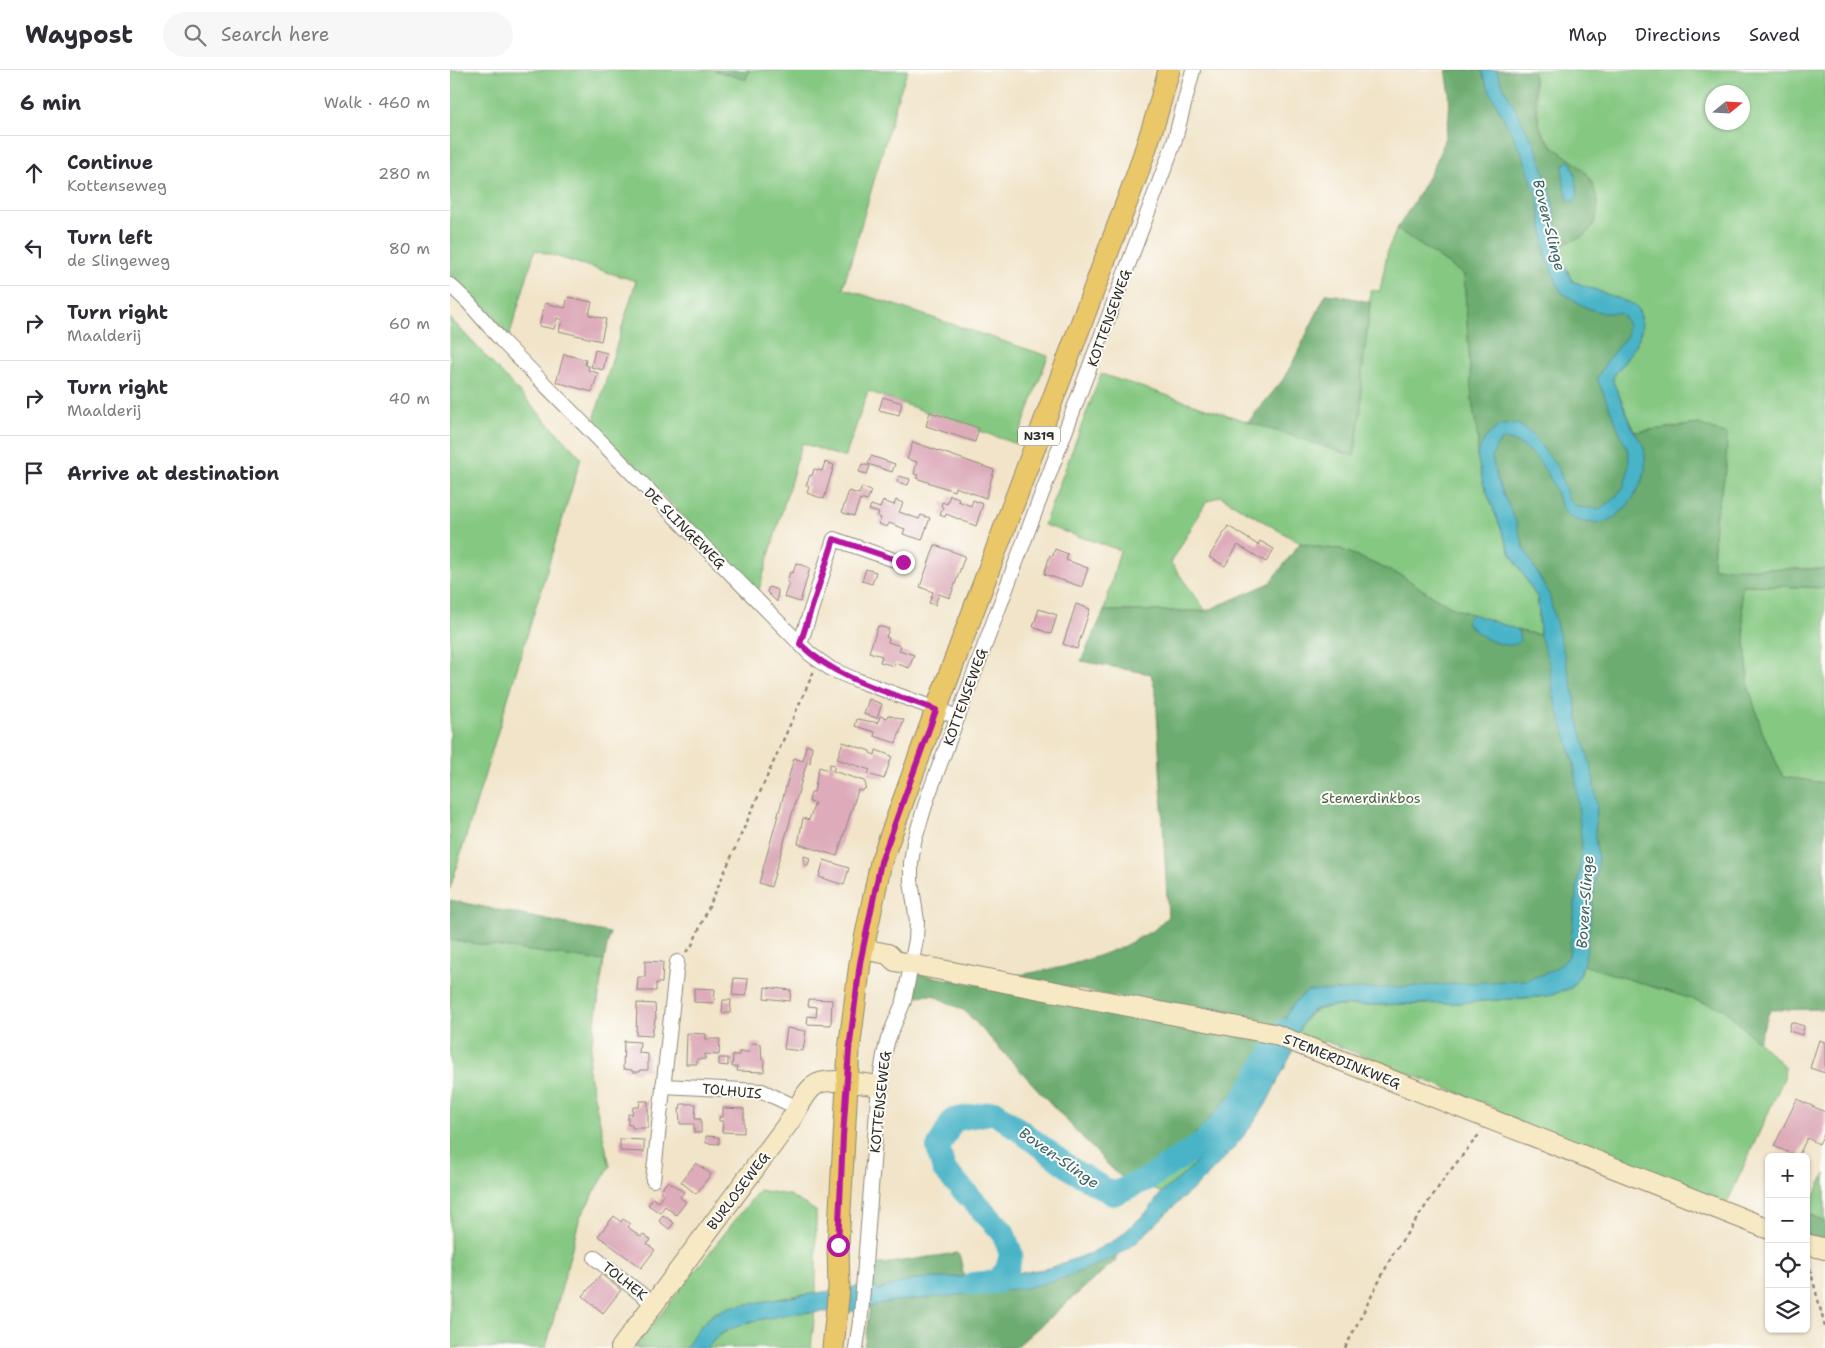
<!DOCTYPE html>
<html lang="en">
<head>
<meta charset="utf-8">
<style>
  body { margin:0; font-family:"Shantell Sans",sans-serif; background:#f7f7f7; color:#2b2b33 }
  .controls { position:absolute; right:15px; bottom:15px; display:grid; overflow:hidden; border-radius:8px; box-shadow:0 1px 4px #0004 }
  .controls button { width:45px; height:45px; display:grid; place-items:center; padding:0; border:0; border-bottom:1px solid #e1e1e2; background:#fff; color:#2b2b33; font:25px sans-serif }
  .compass { position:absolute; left:1255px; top:15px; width:45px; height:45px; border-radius:50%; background:#fff; box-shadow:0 1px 4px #0004; rotate:72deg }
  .stop { position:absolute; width:15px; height:15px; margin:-11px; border:4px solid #b5179e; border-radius:50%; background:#fff }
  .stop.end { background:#b5179e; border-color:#fff; box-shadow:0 1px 5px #0008 }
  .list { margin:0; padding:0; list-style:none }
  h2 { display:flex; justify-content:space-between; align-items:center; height:65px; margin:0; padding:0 20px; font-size:21px }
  h2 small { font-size:16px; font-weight:400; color:#7c7c81 }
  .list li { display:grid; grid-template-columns:32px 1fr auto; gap:15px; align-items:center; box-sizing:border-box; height:75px; padding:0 20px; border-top:1px solid #e1e1e2 }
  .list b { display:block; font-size:19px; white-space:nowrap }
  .list p { margin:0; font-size:16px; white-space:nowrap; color:#7c7c81 }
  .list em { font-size:16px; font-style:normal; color:#7c7c81 }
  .icon { flex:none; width:28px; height:28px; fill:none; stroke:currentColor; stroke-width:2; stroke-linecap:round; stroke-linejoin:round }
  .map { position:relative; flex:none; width:1375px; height:1278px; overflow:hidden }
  header { display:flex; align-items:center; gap:30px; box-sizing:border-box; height:70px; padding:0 25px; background:#fff; border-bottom:1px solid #e1e1e2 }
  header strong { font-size:24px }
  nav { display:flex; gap:28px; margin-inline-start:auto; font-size:18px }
  .search { width:350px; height:45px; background:#f7f7f7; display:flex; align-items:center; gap:12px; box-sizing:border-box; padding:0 18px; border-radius:28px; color:#7c7c81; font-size:19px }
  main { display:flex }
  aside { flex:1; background:#fff }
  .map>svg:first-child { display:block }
  .green { fill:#85c882; stroke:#587a56; fill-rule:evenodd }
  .forest { fill:#6cac70; stroke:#4c6c4e }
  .water { fill:#4ab4c7; stroke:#3a7079 }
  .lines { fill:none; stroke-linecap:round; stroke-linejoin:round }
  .river { stroke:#4ab4c7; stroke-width:24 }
  .building { fill:#ddabba }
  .street-casing { stroke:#8e887a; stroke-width:16 }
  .secondary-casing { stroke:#8e887a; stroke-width:22 }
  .primary-casing { stroke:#8e887a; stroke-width:23 }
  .path { stroke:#8e887a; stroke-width:2.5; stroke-dasharray:4 4; stroke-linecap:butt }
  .street { stroke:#fff; stroke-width:14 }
  .secondary { stroke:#f7e9c3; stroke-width:20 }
  .primary { stroke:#eac769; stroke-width:21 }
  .route { stroke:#b5179e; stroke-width:6 }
  .labels { text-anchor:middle; stroke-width:4; stroke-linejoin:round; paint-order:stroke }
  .shield { fill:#fdfcf7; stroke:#6a6a68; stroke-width:1 }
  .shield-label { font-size:12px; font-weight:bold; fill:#2b2b2b }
  .street-label { font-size:14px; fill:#2b2b2b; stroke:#fdfcf7 }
  .park-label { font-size:14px; fill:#4a6249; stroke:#fdfcf7 }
  .water-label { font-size:15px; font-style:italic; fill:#376269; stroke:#fdfcf7 }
</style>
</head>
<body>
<header>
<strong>Waypost</strong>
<div class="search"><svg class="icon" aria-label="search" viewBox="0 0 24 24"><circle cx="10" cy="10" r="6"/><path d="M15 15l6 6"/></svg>Search here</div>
<nav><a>Map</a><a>Directions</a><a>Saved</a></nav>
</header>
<main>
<aside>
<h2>6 min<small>Walk · 460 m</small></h2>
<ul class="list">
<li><svg class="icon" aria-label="ahead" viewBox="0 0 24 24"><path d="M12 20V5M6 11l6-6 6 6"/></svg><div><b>Continue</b><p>Kottenseweg</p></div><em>280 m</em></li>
<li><svg class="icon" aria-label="left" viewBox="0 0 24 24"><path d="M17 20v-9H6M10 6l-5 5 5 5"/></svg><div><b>Turn left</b><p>de Slingeweg</p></div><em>80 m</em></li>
<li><svg class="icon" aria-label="right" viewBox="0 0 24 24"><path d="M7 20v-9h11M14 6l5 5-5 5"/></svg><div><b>Turn right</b><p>Maalderij</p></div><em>60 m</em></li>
<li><svg class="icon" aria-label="right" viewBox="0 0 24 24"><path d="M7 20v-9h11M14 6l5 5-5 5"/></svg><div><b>Turn right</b><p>Maalderij</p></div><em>40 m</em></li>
<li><svg class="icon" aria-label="arrive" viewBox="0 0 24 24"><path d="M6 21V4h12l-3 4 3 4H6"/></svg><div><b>Arrive at destination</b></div></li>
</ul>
</aside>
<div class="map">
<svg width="1375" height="1278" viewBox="0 0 1375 1278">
  <rect width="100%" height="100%" fill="#fdfcf7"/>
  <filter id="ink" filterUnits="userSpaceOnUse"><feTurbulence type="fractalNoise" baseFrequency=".02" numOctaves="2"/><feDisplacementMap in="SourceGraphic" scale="10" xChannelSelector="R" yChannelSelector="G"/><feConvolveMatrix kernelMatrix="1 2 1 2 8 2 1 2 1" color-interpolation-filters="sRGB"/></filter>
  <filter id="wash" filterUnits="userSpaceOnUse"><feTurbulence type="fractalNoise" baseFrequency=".0096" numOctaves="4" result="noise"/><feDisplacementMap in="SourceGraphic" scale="20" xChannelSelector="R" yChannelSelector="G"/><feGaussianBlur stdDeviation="1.12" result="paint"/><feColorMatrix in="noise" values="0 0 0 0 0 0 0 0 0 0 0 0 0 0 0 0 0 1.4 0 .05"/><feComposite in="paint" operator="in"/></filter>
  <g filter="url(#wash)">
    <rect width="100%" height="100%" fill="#f1e4c9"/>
    <g class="green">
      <path d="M0 0H263L295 9 299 0H458L449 24 393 218 598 286 566 374 418 321 395 388 352 373 308 523 143 353 186 211 85 180 59 267 0 206Z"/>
      <path d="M1083 0H1375V499L1263 498 1265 448 1276 400 1249 354 1185 362 1163 312V307C1178 286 1204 260 1185 235L1122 211 1111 186 1109 176 1137 163 1134 101 1103 76 1090 60ZM1262 22H1292V52H1262Z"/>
      <path d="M947 159 1014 205 1022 331 1028 369 1027 385 1033 412 1061 484 1088 529 1090 565 1070 561 1004 538 979 524 954 507 891 479 874 478 850 473 770 426 756 432 721 493 756 541H654L670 480 594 455 651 304 904 386C910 359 910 332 912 305 914 277 921 248 920 220L930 221 938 179Z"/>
      <path d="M0 248 131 388 0 819Z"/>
      <path d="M1293 515 1375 518V713L1333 707 1312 661 1299 618 1291 524Z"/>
      <path d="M0 870 154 891 138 1000 160 1096 130 1147 96 1278H0Z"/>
      <path d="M1133 895 1274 939 1335 997 1334 1008 1276 1135 1046 1045 1047 1038 875 971 865 978 845 968C856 947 855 942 879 936L1007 933 1098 926 1130 905Z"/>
      <path d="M818 970 825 973C819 988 813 1004 806 1018 783 1060 748 1094 711 1123L688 1110 715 1094 755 1054 779 1027 804 1003Z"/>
      <path d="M1375 1104V1152L1356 1142Z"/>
      <path d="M309 1120 339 1125 366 1141V1224L347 1225 266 1242C253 1252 244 1263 236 1278H184Z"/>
      <path d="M365 1241 361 1278H257C282 1247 328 1244 365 1241Z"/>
    </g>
    <g class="forest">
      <path d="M263 0H299L296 10Z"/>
      <path d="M996 0H1083C1084 18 1085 53 1095 68 1105 81 1121 88 1133 100 1148 115 1154 147 1137 163 1131 169 1117 172 1109 176L1111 186 1122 211 1185 235C1204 260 1178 286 1163 307V312L1185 362 1249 354 1277 365 1276 400 1265 448 1263 498 1375 499V518L1293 515 1291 524 1299 618 1312 661 1333 707 1375 713V939L1320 940 1308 972 1274 939 1133 895 1130 905 1121 918 1098 926 1007 933 883 936C864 940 859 940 850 958L830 961 564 906 613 897 648 886 672 877 704 860 718 846 706 623 701 604 631 591 654 541H756L820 513 850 473 874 478 891 479 954 507 979 524 1004 538 1070 561 1090 565 1088 529 1061 484 1033 412 1027 385 1028 369 1022 331 1014 205 947 159C980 104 1010 68 996 0Z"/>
      <path d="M876 224 887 225 920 232 912 305 911 341 904 386 798 352 832 311 843 292Z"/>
      <path d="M0 830 160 863 154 891 0 870Z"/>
      <path d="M468 904 801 964 818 974 804 1003 779 1027 755 1054 715 1094 679 1113 664 1101 631 1066 515 941 482 925 464 926Z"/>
      <path d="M1356 1143 1375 1152V1171L1356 1165Z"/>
      <path d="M507 1183 510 1187 514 1207 465 1209 428 1220 423 1214 424 1195Z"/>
      <path d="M666 1186V1190L565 1278H414L420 1236 439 1232 617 1207Z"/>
    </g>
    <g class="water">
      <path d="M1031 0H1046L1054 18 1086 77 1102 126 1111 186 1122 211 1185 235C1204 260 1178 286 1163 307V312C1170 328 1177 345 1184 361 1187 366 1192 372 1194 378 1195 384 1196 398 1194 404 1190 421 1172 448 1154 452 1145 454 1131 452 1124 449 1111 444 1109 428 1104 417 1095 396 1079 373 1054 369L1046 376 1042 388 1048 412 1066 452 1074 478 1099 525 1125 628 1130 659 1142 700 1147 736 1145 767 1148 790 1136 883 1130 905 1121 918 1098 926 1007 933 879 936 863 940 856 946 842 975V983L816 1034 803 1054 782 1080 750 1113 723 1137 687 1172 665 1187 617 1207 576 1218 439 1232 404 1241 344 1243 304 1251 277 1260 267 1267 257 1278H236C246 1258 258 1245 279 1237L423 1214 428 1220 465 1209 558 1205 599 1198 638 1184 667 1169 699 1140 711 1123 732 1106 769 1070 788 1047 806 1018 838 942 846 931 858 921H877L1075 910C1092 905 1108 901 1119 886L1132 777 1124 693 1104 627 1099 593 1090 565 1088 529 1061 484 1033 412 1027 385 1035 368 1050 355 1068 354 1082 364 1109 399 1118 428 1127 437 1149 439 1163 430 1173 418 1178 402 1179 384 1147 308 1158 289 1177 266 1178 255 1174 247 1169 243H1153L1137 238 1111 222 1097 190 1088 130 1072 83 1041 24Z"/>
      <path d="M1120 90C1125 102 1127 114 1128 127L1123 132 1119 131C1114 119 1112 108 1113 95Z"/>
      <path d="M1022 544 1068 560 1070 571C1058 584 1023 564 1016 551Z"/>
    </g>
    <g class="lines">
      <path class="river" d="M523 1214 546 1212 557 1200 561 1184 553 1162 494 1100 488 1078 503 1050 545 1042 624 1101 663 1124 697 1109 755 1072 791 1033 835 961"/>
    </g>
    <g id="blocks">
      <g class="building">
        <path d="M118 227 142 232 139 245 156 249 151 271 109 261 112 250 107 248 104 259 89 256 95 233 115 238Z"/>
        <path d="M145 280 157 283 153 300 141 297Z"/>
        <path d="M114 284 136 290 135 295 139 296 138 300 148 303 142 322 106 312Z"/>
        <path d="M433 327 452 333 449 345 429 340Z"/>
        <path d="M480 342 529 358 525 372 476 356Z"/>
        <path d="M463 372 544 400 536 428 505 417 504 421 466 408 468 405 464 404 467 392 457 389Z"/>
        <path d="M421 386 445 394 442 402 418 394Z"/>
        <path d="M375 392 384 395 374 429 357 423 359 416H356L360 405 362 406 364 399 372 401Z"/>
        <path d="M412 394 420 396 417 404 409 402Z"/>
        <path d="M449 406 460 409 458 415 447 412Z"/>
        <path d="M412 417 421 421 417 431 410 429 404 446 393 443 392 441 399 421 409 424Z"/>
        <path d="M500 425 509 428 508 431 521 436 523 430 533 434 526 456 496 444 495 447 490 445 493 437 491 436 492 432 497 434Z"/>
        <path d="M446 430 453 433 449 442 469 449 471 445 480 448 472 470 453 464 455 459 439 453 437 457 429 454 431 448 427 446 429 443 419 440 421 435 430 438 433 431 444 435Z"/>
        <path d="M778 456 808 475 810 471 824 479 816 492 788 475 775 496 759 487Z"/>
        <path d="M485 475 515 486 500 528 489 524 485 535 479 533 483 522 470 517Z"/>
        <path d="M605 479 618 484 616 490 638 498 632 517 594 504 600 485 603 486Z"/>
        <path d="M346 493 360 498 350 532 334 527 339 513 337 512 340 502 343 503Z"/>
        <path d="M416 499 426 502 422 514 412 511Z"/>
        <path d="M319 517 328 520 327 532 317 522Z"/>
        <path d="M626 534 640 539 627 579 613 574Z"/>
        <path d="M589 539 607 545 601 564 583 557Z"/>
        <path d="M428 556 439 559 436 567 439 568 438 572 451 576 449 580 464 585 459 598 445 593 444 596 430 592 432 586 419 582Z"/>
        <path d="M419 629 432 634 427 648 414 644Z"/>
        <path d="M438 645 454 650 446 673 424 666 425 662 405 656 407 649 429 653 428 652 430 646 437 648Z"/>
        <path d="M393 672 420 681V683L425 685 426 680 442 686 434 709 418 704 420 700 387 689Z"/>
        <path d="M356 675 362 676 360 693 357 692 321 817 309 813 344 688 353 691Z"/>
        <path d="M380 694 385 695 383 701 414 711 416 715 415 719 411 721 408 720 387 786 348 774 353 748 359 750 365 733 359 732 361 722H364L369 697 378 700Z"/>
        <path d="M354 786 360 788 358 796 354 794Z"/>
        <path d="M374 790 399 798 394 815 369 807Z"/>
        <path d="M195 891 213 892 212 913H206V921H187L188 907H195Z"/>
        <path d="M284 908 298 909 296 926 282 925Z"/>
        <path d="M315 917 341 920 340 931 314 928Z"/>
        <path d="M244 918 265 919 264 933 244 932Z"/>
        <path d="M359 929 382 930 381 955 357 954 358 946 366 947 367 937 358 936Z"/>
        <path d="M273 930H281L280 943H272Z"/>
        <path d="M187 933 205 934 206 949H205L204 957H203L202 966 186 965Z"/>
        <path d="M1341 952 1354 956 1352 965 1339 961Z"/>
        <path d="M337 958 356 961 353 981 334 979Z"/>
        <path d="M237 963 256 964V969H270L269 985 255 984V989H247V994H236Z"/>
        <path d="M1369 970 1375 972V1003L1360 998Z"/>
        <path d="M174 971 190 972 189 983 198 984V1000H190V1002H182V1000L173 999Z"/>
        <path d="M301 973 311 974 312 990H315L314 1002 287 1001 288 997H282L283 985H289V982H300Z"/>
        <path d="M269 988H278V996L269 995Z"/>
        <path d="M1347 1029 1375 1042V1062L1369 1074 1357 1068 1348 1087 1324 1076Z"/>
        <path d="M190 1031H198V1058H182V1055H178V1044H182L183 1037H189Z"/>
        <path d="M231 1034H246L245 1049H251V1063H244V1054H230L229 1039H230Z"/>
        <path d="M273 1038 294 1039V1063L272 1062 273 1051H269V1047H273Z"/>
        <path d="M256 1066 269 1067V1074L256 1073Z"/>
        <path d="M170 1069 194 1070V1082L170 1081Z"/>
        <path d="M246 1093 261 1104 246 1124 231 1112Z"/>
        <path d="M218 1111 234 1122 230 1127 236 1132 226 1145 215 1136 210 1143 198 1135 203 1128 208 1132 214 1124 210 1121Z"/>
        <path d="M213 1145 224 1153 219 1159 209 1151Z"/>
        <path d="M164 1146 171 1152 173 1149 176 1151 180 1154 178 1157 191 1167 193 1164 201 1170 197 1174 205 1180 191 1198 148 1166Z"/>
        <path d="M151 1204 171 1220 153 1243 133 1226Z"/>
      </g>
    </g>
  </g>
  <g filter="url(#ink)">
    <use href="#blocks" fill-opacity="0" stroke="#8e887a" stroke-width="1"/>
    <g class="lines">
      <defs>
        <g id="street">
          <path d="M0 215 18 232 52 271 360 584 381 599 404 609 508 647"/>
          <path d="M350 574 384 469 453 493"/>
          <path d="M213 1016 312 1021 348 1038"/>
          <path d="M203 1110 227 892"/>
          <path d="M145 1188 204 1234"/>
          <path d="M406 1278 411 1245 429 1016 434 985 438 969 454 931 466 870 467 851 461 811V793L464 772 478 726 724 73 743 0"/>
        </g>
        <g id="secondary">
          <path d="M413 879 438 884 445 891 824 964 1319 1159"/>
          <path d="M1356 1174 1375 1179"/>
          <path d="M171 1278 340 1051C346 1042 355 1022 364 1016 376 1006 414 1014 429 1016"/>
        </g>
        <path id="primary" d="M383 1278 389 1218 388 1175 399 980 410 893 431 792 486 640 688 102 706 47 719 0"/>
      </defs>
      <use href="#street" class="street-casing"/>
      <use href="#secondary" class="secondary-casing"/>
      <use href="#primary" class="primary-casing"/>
      <g class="path">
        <path d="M236 882 242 875 246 866 364 601"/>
        <path d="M1358 1191 1375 1257"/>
        <path d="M895 1278 943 1184 996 1106 1031 1062"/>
      </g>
      <use href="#street" class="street"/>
      <use href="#secondary" class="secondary"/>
      <use href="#primary" class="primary"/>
    </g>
  </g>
  <g class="lines" filter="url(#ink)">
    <path class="route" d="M388 1175 393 1066 399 980 410 893 431 792 486 640C439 622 387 610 350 574L384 469 453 492"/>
  </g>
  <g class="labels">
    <rect class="shield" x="568" y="356.5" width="42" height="19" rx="4"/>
    <g class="shield-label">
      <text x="589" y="370">N319</text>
    </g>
    <g class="street-label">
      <text transform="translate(659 248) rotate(-70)" y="5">KOTTENSEWEG</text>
      <text transform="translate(235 458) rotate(45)" y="5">DE SLINGEWEG</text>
      <text transform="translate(515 627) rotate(-70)" y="5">KOTTENSEWEG</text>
      <text transform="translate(892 991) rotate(22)" y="5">STEMERDINKWEG</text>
      <text transform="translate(282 1021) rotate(5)" y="5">TOLHUIS</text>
      <text transform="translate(430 1032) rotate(-84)" y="5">KOTTENSEWEG</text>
      <text transform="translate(288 1121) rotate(-53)" y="5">BURLOSEWEG</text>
      <text transform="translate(175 1211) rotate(38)" y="5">TOLHEK</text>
    </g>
    <g class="park-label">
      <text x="921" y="733">Stemerdinkbos</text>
    </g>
    <g class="water-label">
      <text transform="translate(1099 155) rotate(76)" y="5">Boven-Slinge</text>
      <text transform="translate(1135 832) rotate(-86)" y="5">Boven-Slinge</text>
      <text transform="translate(609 1088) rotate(35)" y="5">Boven-Slinge</text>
    </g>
  </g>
</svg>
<div class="controls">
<button>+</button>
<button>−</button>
<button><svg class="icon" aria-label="locate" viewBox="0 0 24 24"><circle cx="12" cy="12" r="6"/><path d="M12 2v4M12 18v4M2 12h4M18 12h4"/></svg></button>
<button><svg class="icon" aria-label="layers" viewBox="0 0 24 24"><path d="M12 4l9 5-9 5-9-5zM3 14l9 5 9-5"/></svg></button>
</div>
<svg class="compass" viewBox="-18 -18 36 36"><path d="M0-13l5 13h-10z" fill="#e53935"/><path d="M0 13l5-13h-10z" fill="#7c7c81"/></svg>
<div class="stop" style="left:388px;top:1175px"></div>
<div class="stop end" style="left:453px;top:492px"></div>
</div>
</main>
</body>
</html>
